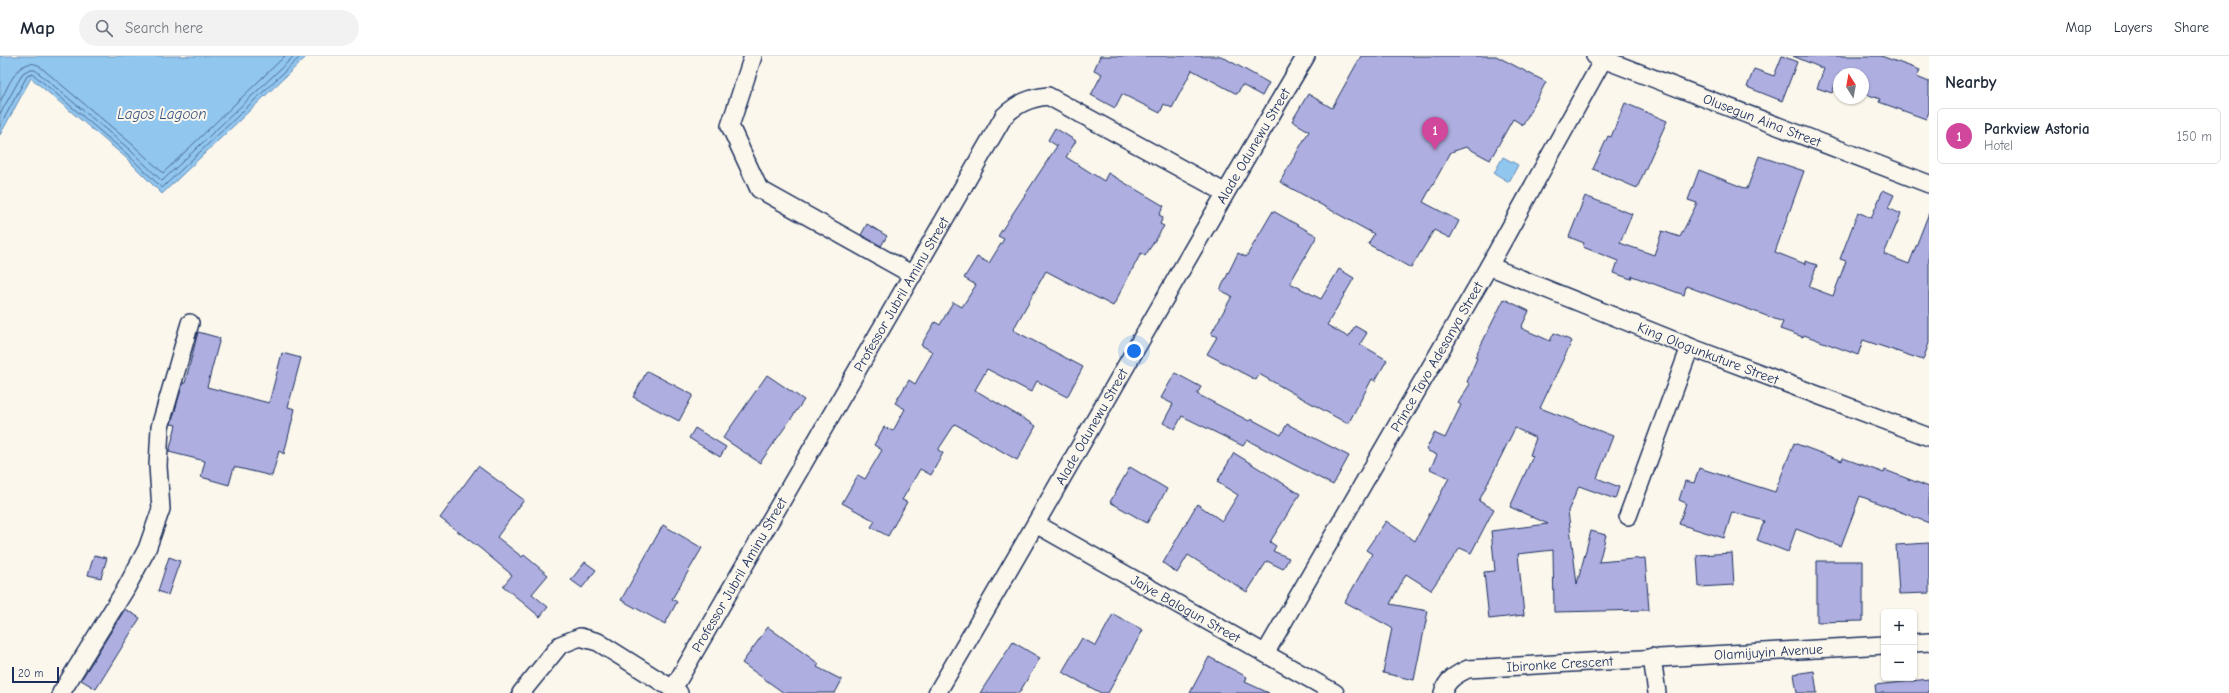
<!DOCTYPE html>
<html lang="en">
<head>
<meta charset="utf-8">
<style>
  body { margin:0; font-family:"Comic Neue",sans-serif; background:#f2f2f3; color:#1f2937 }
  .controls { position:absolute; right:12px; bottom:12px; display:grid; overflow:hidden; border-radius:6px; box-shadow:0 1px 3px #0004 }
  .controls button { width:36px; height:36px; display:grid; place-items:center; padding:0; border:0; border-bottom:1px solid #e0e1e3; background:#fff; color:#1f2937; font:20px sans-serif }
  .compass { position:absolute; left:1833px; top:12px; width:36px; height:36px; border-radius:50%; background:#fff; box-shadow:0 1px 3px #0004; rotate:349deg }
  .scale { position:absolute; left:12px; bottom:10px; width:47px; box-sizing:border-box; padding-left:4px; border:2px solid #1b2f5e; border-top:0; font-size:11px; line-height:14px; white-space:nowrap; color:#1b2f5e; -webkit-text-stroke:3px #fbf7ec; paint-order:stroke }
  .you { position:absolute; left:1134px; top:295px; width:14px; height:14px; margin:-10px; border:3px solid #fff; border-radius:50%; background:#1a73e8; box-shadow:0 0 0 6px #1a73e833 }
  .badge { display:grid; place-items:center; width:26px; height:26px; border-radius:50%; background:#c8321e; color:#fff; font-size:13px; font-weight:700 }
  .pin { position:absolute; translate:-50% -33px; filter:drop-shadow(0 1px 2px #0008) }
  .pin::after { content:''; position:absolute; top:21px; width:14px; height:12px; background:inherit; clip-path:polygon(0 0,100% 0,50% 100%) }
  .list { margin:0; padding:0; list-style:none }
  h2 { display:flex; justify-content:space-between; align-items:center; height:52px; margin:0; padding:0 16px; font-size:17px }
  h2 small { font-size:13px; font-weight:400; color:#747a83 }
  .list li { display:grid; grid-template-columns:26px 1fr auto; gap:12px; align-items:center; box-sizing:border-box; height:56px; margin:0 8px 8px; padding:0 8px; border:1px solid #e0e1e3; border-radius:6px }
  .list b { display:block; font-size:15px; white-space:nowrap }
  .list p { margin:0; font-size:13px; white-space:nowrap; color:#747a83 }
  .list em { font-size:13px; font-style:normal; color:#747a83 }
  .icon { flex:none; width:22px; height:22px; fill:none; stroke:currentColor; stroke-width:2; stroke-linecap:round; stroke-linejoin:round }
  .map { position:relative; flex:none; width:1929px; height:637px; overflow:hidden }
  header { display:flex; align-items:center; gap:24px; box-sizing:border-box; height:56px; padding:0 20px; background:#fff; border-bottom:1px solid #e0e1e3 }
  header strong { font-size:19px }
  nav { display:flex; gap:22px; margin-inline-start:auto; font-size:14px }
  .search { width:280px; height:36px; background:#f2f2f3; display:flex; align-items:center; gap:10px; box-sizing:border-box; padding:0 14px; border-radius:22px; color:#747a83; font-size:15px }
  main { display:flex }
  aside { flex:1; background:#fff }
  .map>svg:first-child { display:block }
  .water { fill:#91c6ef; stroke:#628ab5 }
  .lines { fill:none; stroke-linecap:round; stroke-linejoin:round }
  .shore { stroke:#4a6b98; stroke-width:1 }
  .building { fill:#aeafe0; stroke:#1b2f5e }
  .street-casing { stroke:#1b2f5e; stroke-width:20 }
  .street { stroke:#fbf7ec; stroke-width:17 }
  .labels { text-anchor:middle; stroke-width:4; stroke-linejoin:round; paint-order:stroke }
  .street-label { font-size:14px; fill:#1b2f5e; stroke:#fbf7ec }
  .water-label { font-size:15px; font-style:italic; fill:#385582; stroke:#fbf7ec }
</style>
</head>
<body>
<header>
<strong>Map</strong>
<div class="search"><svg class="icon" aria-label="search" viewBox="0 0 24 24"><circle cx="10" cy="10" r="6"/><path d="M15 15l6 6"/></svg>Search here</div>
<nav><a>Map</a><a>Layers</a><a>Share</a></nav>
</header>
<main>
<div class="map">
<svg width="1929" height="637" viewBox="0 0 1929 637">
  <rect width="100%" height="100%" fill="#fbf7ec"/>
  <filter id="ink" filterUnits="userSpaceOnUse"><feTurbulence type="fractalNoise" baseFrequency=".025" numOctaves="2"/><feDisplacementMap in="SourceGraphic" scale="8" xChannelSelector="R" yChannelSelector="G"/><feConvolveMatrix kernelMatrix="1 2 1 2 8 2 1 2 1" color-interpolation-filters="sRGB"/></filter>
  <g filter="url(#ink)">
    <g class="water">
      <path d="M0 0H307L162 138 124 100 31 22 0 79Z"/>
      <path d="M1503 101 1518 109 1509 126 1494 117Z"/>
    </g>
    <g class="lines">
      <g class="shore">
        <path d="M0 46C8 31 18 1 38 9L133 89 163 117 285 0"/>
        <path d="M0 58 23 17 28 14H35L129 93 162 125 294 0"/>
        <path d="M0 70 27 20 33 18 126 97 162 132 301 0"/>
      </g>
    </g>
    <g class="building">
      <path d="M1100 0H1221L1269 27 1262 40 1242 29 1237 38 1192 14 1172 52 1164 48 1160 57 1122 38 1115 52 1091 39 1102 18 1094 14Z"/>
      <path d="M1361 0H1496L1546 26 1523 69 1513 63 1490 104 1466 91 1451 96 1423 146 1459 165 1450 182 1434 174 1411 212 1368 188 1374 178 1280 126 1309 75 1292 65 1308 38 1332 52Z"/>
      <path d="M1782 0 1797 6 1782 45 1747 31 1754 13 1774 20Z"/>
      <path d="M1793 0H1881L1920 14 1917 21 1929 26V56L1926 63 1879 46 1880 43 1863 37V18H1839L1832 37 1817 32 1824 13Z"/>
      <path d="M1625 47 1667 65 1637 132 1593 113 1608 80 1611 81Z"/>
      <path d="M1055 72 1076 85 1066 101 1104 125 1108 117 1164 150 1159 159 1163 161 1160 168 1164 170 1145 200 1141 197 1113 250 1046 215 1013 274 1083 311 1067 341 1037 325 1031 336 987 313 975 334 1036 370 1017 404 955 368 938 394 943 397 931 419 920 413 902 444 907 446 888 480 871 471 875 465 842 447 858 419 865 423 882 394 874 389 884 371 893 375 905 353 895 347 909 324 915 328 933 296 921 289 935 266 940 269 953 246 962 251 976 229 964 222 977 201 989 207 1004 183 998 180 1057 90 1048 84Z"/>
      <path d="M1759 100 1804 115 1775 196 1805 208V205L1817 209 1809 231 1833 240 1846 205 1840 203 1858 156 1871 162 1883 134 1894 139 1888 152 1901 158 1884 198 1909 208 1929 157V287L1923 304 1863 284 1858 299 1804 279 1803 281 1780 273 1783 266 1686 230 1684 239 1632 220 1631 223 1614 217 1618 205 1583 191 1584 187 1569 181 1585 140 1632 158 1620 187 1654 199 1662 175 1680 181 1697 147 1688 144 1699 114 1747 133Z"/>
      <path d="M1273 155 1317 180 1290 227 1321 243 1339 213 1354 222 1327 269 1348 281 1355 270 1367 277 1360 288 1387 304 1375 325 1372 323 1348 368 1259 318 1256 324 1207 298 1217 281 1211 278 1232 240 1220 234 1238 197 1246 201Z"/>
      <path d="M867 168 887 180 881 190 861 179Z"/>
      <path d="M1504 243 1529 255 1521 272 1550 285 1554 277 1572 285 1540 352 1613 380 1597 422 1619 431 1615 443 1579 430 1568 455 1577 528 1591 475 1606 479 1599 506 1645 502 1649 554 1554 556 1553 494 1518 498 1524 559 1489 563 1484 516 1495 515 1491 475 1548 468 1510 451 1533 400 1530 399 1536 382 1515 372 1479 445 1494 453 1471 497 1460 492 1431 534 1406 518 1390 548 1428 555 1414 624 1383 617 1392 572 1345 546 1372 498 1366 494 1386 465 1415 485 1449 422 1430 413 1437 399 1426 394 1434 377 1445 382 1461 349 1458 347 1470 328 1467 326 1477 302 1475 301Z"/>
      <path d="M198 276 220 282 207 331 269 347 282 297 301 302 288 351 295 353 284 398 279 395 272 420 234 411 229 429 201 421 205 405 169 396 176 369 171 368 183 327H185Z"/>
      <path d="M647 315 693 339 679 365 633 341Z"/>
      <path d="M1175 317 1201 331 1197 338 1249 365 1251 363 1281 379 1287 368 1349 400 1333 429 1247 384 1243 390 1182 360 1175 373 1163 367 1173 348 1161 342Z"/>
      <path d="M767 319 804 344 760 407 723 382Z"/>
      <path d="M695 372 726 391 720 401 689 382Z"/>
      <path d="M1794 387 1842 405 1843 402 1884 417 1885 414 1929 431V467L1860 440 1841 490 1796 473 1788 496 1757 484 1764 465 1732 456 1724 482 1679 468 1686 447 1679 444 1685 425 1694 427 1699 412 1775 436Z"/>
      <path d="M1234 397 1300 438 1270 486 1276 490 1273 495 1289 502 1283 513 1267 505 1247 536 1188 499 1177 517 1163 507 1197 448 1222 465 1238 439 1217 426Z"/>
      <path d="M478 410 524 444 497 481 522 501 524 499 548 519 532 538 548 551 540 561 503 530 512 519 481 493 440 462Z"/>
      <path d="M1130 411 1167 433 1147 467 1110 446Z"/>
      <path d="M663 469 702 492 672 543 677 546 665 568 621 544Z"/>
      <path d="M1929 487V537L1899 538 1896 489Z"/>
      <path d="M1732 497 1734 529 1699 531 1697 499Z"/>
      <path d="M94 499 107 502 101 522 88 519Z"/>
      <path d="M169 501 180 505 168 539 158 535Z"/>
      <path d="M1817 505H1863V565L1817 566Z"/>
      <path d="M585 506 596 514 582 532 571 524Z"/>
      <path d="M125 553 140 562 96 633 81 624Z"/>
      <path d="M1113 558 1143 574 1108 637H1101L1062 616 1082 582 1096 590Z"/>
      <path d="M768 571 819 608 817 611 842 624 835 637H784L742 607Z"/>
      <path d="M1013 586 1040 602 1019 637H980Z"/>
      <path d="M1209 601 1247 621 1245 626 1269 637H1190Z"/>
      <path d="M1814 615 1817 637H1797L1794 618Z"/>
      <path d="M1929 623V637H1876L1875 629Z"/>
    </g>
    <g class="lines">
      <defs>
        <g id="street">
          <path d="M753 0 730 70 759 133 913 219"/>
          <path id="s1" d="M1595 0 1929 128"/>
          <path id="s2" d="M1489 210 1690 291 1929 381"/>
          <path d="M1628 460 1690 291"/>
          <path id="s3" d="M1036 468 1335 637"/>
          <path d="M1914 587 1929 586"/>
          <path id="s4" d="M1266 596 1489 210 1605 0"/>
          <path d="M1652 601 1657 637"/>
          <path id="s5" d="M673 633 1004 60C1018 47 1030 42 1048 40L1224 136"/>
          <path d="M61 637 125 534 147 493 161 453 158 410 160 371 190 267"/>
          <path d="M521 637 560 589 580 581 598 586 679 637"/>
          <path id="s6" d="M937 637C1062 426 1180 211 1306 0"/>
          <path id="s7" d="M1443 637C1446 624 1457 618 1468 613L1884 589"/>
        </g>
      </defs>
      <use href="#street" class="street-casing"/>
      <use href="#street" class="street"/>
    </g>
  </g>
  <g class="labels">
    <g class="street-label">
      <text dy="5" stroke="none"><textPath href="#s1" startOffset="179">Olusegun Aina Street</textPath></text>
      <text dy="5" stroke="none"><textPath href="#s6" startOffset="632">Alade Odunewu Street</textPath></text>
      <text dy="5" stroke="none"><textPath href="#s5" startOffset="456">Professor Jubril Aminu Street</textPath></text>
      <text dy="5" stroke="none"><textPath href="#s2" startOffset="236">King Ologunkuture Street</textPath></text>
      <text dy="5" stroke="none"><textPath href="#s4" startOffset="341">Prince Tayo Adesanya Street</textPath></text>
      <text dy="5" stroke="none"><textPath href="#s6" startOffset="308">Alade Odunewu Street</textPath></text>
      <text dy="5" stroke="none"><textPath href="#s5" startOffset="132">Professor Jubril Aminu Street</textPath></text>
      <text dy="5" stroke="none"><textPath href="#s3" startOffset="172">Jaiye Balogun Street</textPath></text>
      <text dy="5" stroke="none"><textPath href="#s7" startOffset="337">Olamijuyin Avenue</textPath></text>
      <text dy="5" stroke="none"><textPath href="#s7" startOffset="128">Ibironke Crescent</textPath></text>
    </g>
    <g class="water-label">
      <text x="162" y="63">Lagos Lagoon</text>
    </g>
  </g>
</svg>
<div class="controls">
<button>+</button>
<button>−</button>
</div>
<svg class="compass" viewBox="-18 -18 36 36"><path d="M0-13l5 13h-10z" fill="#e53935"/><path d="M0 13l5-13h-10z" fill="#747a83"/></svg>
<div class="scale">20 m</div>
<div class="you"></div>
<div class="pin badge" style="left:1435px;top:94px;background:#d1479c">1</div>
</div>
<aside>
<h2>Nearby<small></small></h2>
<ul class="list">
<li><span class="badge" style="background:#d1479c">1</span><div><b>Parkview Astoria</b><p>Hotel</p></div><em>150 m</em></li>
</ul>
</aside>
</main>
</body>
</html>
